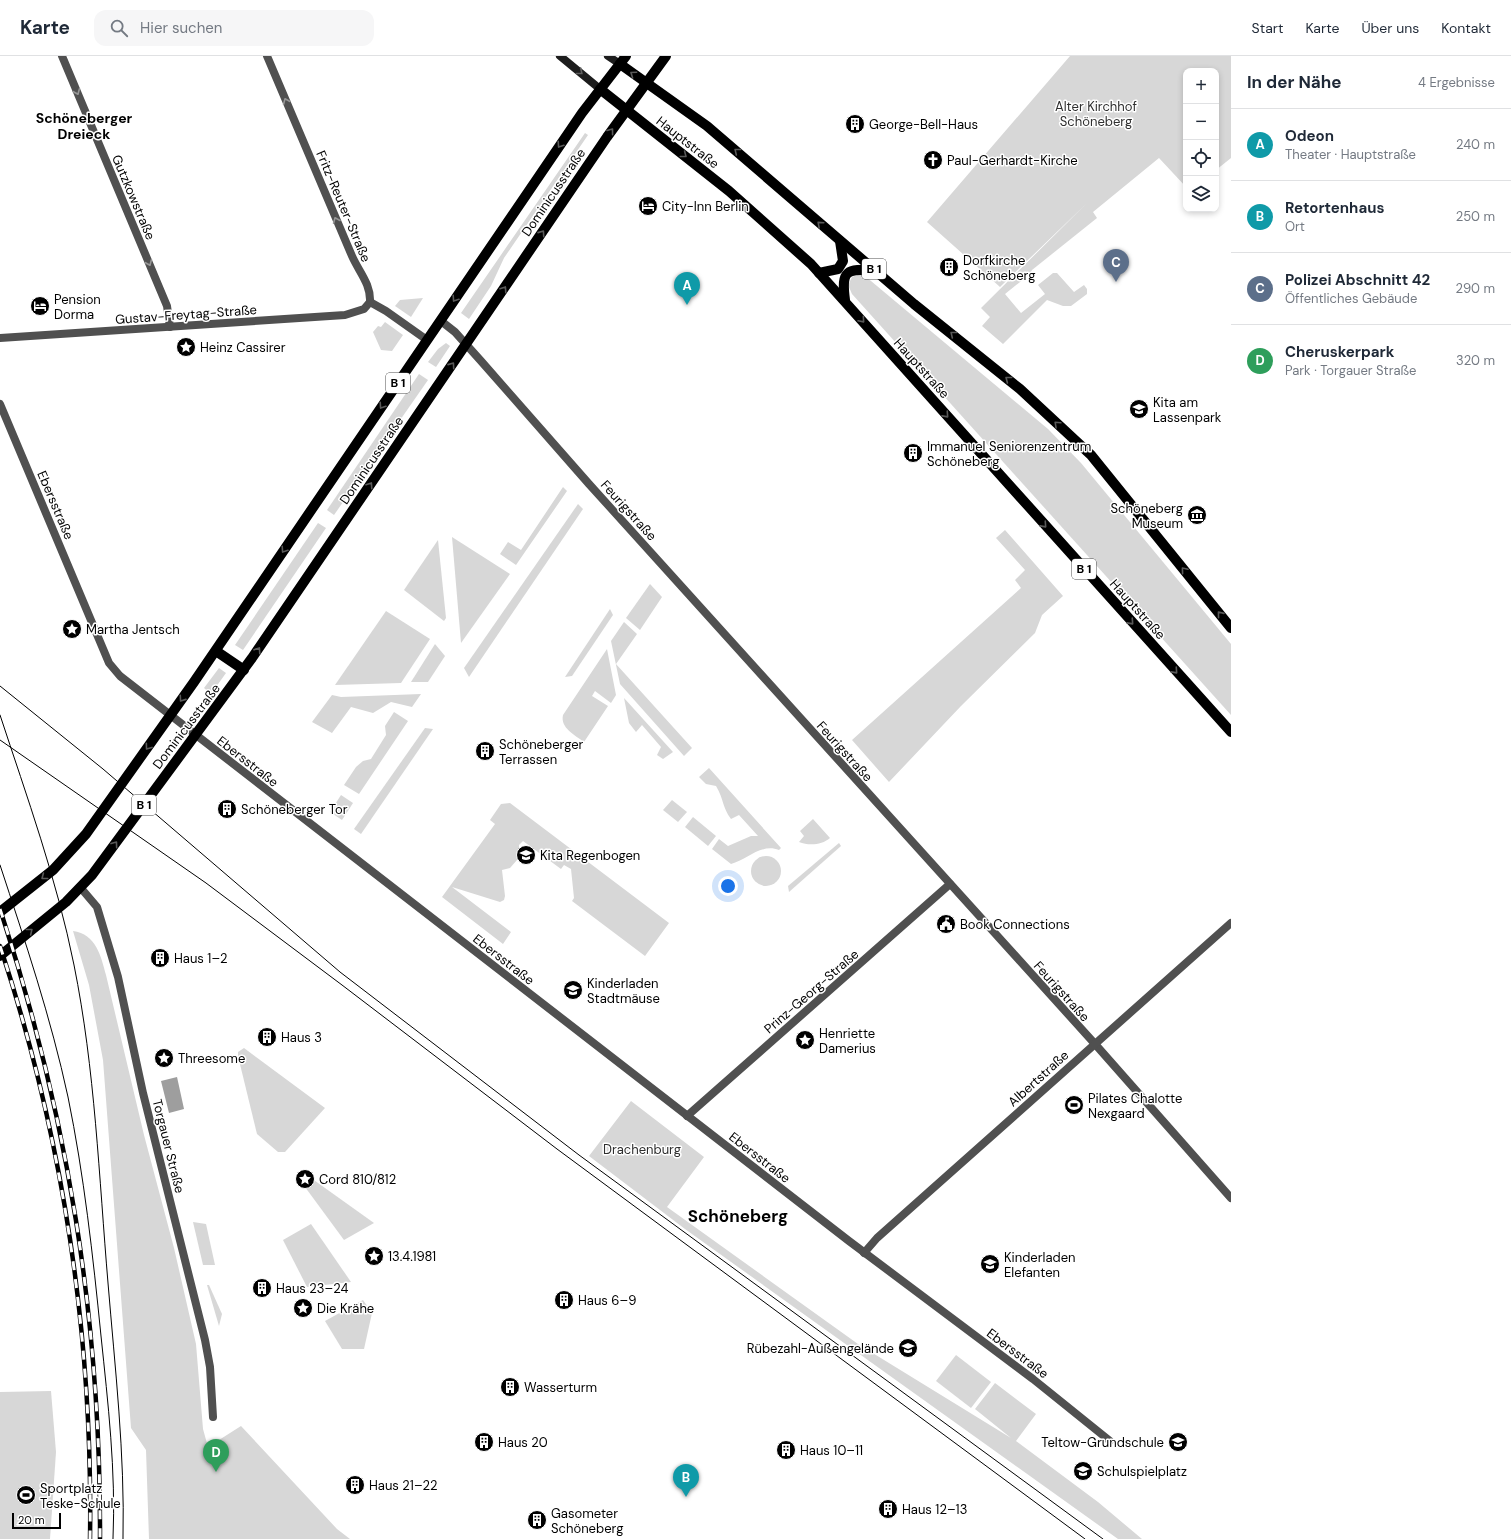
<!DOCTYPE html>
<html lang="de">
<head>
<meta charset="utf-8">
<style>
  body { margin:0; font-family:"DM Sans",sans-serif; background:#f6f6f7; color:#1f2937 }
  .controls { position:absolute; right:12px; top:12px; display:grid; overflow:hidden; border-radius:8px; box-shadow:0 2px 6px #0003 }
  .controls button { width:36px; height:36px; display:grid; place-items:center; padding:0; border:0; border-bottom:1px solid #e0e1e3; background:#fff; color:#1f2937; font:20px sans-serif }
  .scale { position:absolute; left:12px; bottom:10px; width:49px; box-sizing:border-box; padding-left:4px; border:2px solid #000; border-top:0; font-size:11px; line-height:14px; white-space:nowrap; color:#000; -webkit-text-stroke:3px #fff; paint-order:stroke }
  .you { position:absolute; left:728px; top:830px; width:14px; height:14px; margin:-10px; border:3px solid #fff; border-radius:50%; background:#1a73e8; box-shadow:0 0 0 6px #1a73e833 }
  .badge { display:grid; place-items:center; width:26px; height:26px; border-radius:50%; background:#db2777; color:#fff; font-size:13px; font-weight:700 }
  .pin { position:absolute; translate:-50% -33px; filter:drop-shadow(0 1px 2px #0008) }
  .pin::after { content:''; position:absolute; top:21px; width:14px; height:12px; background:inherit; clip-path:polygon(0 0,100% 0,50% 100%) }
  .list { margin:0; padding:0; list-style:none }
  h2 { display:flex; justify-content:space-between; align-items:center; height:52px; margin:0; padding:0 16px; font-size:17px }
  h2 small { font-size:13px; font-weight:400; color:#747a83 }
  .list li { display:grid; grid-template-columns:26px 1fr auto; gap:12px; align-items:center; box-sizing:border-box; height:72px; padding:0 16px; border-top:1px solid #e0e1e3 }
  .list b { display:block; font-size:15px; white-space:nowrap }
  .list p { margin:0; font-size:13px; white-space:nowrap; color:#747a83 }
  .list em { font-size:13px; font-style:normal; color:#747a83 }
  .icon { flex:none; width:22px; height:22px; fill:none; stroke:currentColor; stroke-width:2; stroke-linecap:round; stroke-linejoin:round }
  .map { position:relative; flex:none; width:1231px; height:1483px; overflow:hidden }
  header { display:flex; align-items:center; gap:24px; box-sizing:border-box; height:56px; padding:0 20px; background:#fff; border-bottom:1px solid #e0e1e3 }
  header strong { font-size:19px }
  nav { display:flex; gap:22px; margin-inline-start:auto; font-size:14px }
  .search { width:280px; height:36px; background:#f6f6f7; display:flex; align-items:center; gap:10px; box-sizing:border-box; padding:0 14px; border-radius:12px; color:#747a83; font-size:15px }
  main { display:flex }
  aside { flex:1; background:#fff }
  .map>svg:first-child { display:block }
  .green { fill:#d7d7d7 }
  .water { fill:#9e9e9e }
  .lines { fill:none; stroke-linecap:round; stroke-linejoin:round }
  .street { stroke:#505050; stroke-width:8 }
  .secondary { stroke:#1d1d1d; stroke-width:8 }
  .primary { stroke:#000; stroke-width:10 }
  .tram { stroke:#000; stroke-width:1 }
  .rail-casing { stroke:#000; stroke-width:4.5 }
  .rail { stroke:#fff; stroke-width:3; stroke-dasharray:9; stroke-linecap:butt }
  .oneway { stroke:#616161 }
  .oneway2 { stroke:#595959 }
  .oneway3 { stroke:#969696 }
  .labels { text-anchor:middle; stroke-width:3; stroke-linejoin:round; paint-order:stroke }
  .shield { fill:#fff; stroke:#4c4c4c; stroke-width:1 }
  .shield-label { font-size:12px; font-weight:bold; fill:#000 }
  .park-label { font-size:13px; fill:#2e2e2e; stroke:#fff }
  .poi-label { font-size:13px; fill:#000; stroke:#fff; text-anchor:start }
  .street-label { font-size:13px; fill:#000; stroke:#fff }
  .neighbourhood-label { font-size:14px; font-weight:bold; fill:#000; stroke:#fff }
  .district-label { font-size:17px; font-weight:bold; fill:#000; stroke:#fff }
</style>
</head>
<body>
<header>
<strong>Karte</strong>
<div class="search"><svg class="icon" aria-label="search" viewBox="0 0 24 24"><circle cx="10" cy="10" r="6"/><path d="M15 15l6 6"/></svg>Hier suchen</div>
<nav><a>Start</a><a>Karte</a><a>Über uns</a><a>Kontakt</a></nav>
</header>
<main>
<div class="map">
<svg width="1231" height="1483" viewBox="0 0 1231 1483">
  <rect width="100%" height="100%" fill="#fff"/>
  <g class="green">
    <path d="M1070 0H1231V102L1216 114V15H1186V131L1159 102 1093 156 1097 162 1032 214 1030 218 1005 238 1021 257 1045 238 1038 229 1053 217H1057L1074 236 1084 229 1087 233V238L1071 250H1063L1047 244 1003 288 982 270 990 261 981 252 1087 147 1000 231 927 166Z"/>
    <path d="M585 77 588 79 504 202 491 230 469 263 461 257Z"/>
    <path d="M857 219H863L871 225 1048 373 1081 407 1231 588V659L852 238 848 229 852 221Z"/>
    <path d="M423 242 411 261 395 250 400 244Z"/>
    <path d="M385 266 403 279 392 295 381 294 373 276 378 270 381 271Z"/>
    <path d="M446 287 450 290 436 311 428 306 438 293Z"/>
    <path d="M419 318 428 324 334 459 327 454Z"/>
    <path d="M563 431 567 435 516 509 500 498 508 486 521 494Z"/>
    <path d="M578 448 583 453 469 621 464 612Z"/>
    <path d="M318 467 326 472 243 594 235 589Z"/>
    <path d="M1005 474 1063 540 1042 559 1035 577 961 650 889 726 852 684 1021 532 1015 524 1025 514 996 482Z"/>
    <path d="M452 481 510 518 461 587Z"/>
    <path d="M438 484 446 562 444 565 404 534Z"/>
    <path d="M650 528 662 541 640 574 626 562Z"/>
    <path d="M610 553 613 559 572 620 565 621Z"/>
    <path d="M386 555 430 583 401 627 335 629Z"/>
    <path d="M624 566 637 578 616 608 692 692 684 700 620 628 611 585Z"/>
    <path d="M435 588 445 600 428 626H411Z"/>
    <path d="M607 593 616 639 611 647 595 635 592 640 608 650 584 686C575 679 560 672 563 659Z"/>
    <path d="M219 612 226 617 211 638 204 632Z"/>
    <path d="M421 638 412 651 391 646 373 657 351 651 332 677 312 666 332 639 341 641Z"/>
    <path d="M624 642 673 696 663 703 657 699 661 691 642 669 636 676 629 667Z"/>
    <path d="M394 656 408 665 359 738 344 729 356 711 363 705 371 703 386 679 385 670Z"/>
    <path d="M425 672 433 673 361 778 354 773Z"/>
    <path d="M709 712 781 792 779 794C761 787 747 804 731 808L712 793 719 783 728 790 751 780H758L739 759 731 763C722 751 724 743 716 730L706 728 699 721Z"/>
    <path d="M341 739 353 747 342 764 330 756Z"/>
    <path d="M672 744 687 756 678 766 663 754Z"/>
    <path d="M510 747 669 867 645 900 572 845 574 842 571 813 564 809 561 813 523 785 519 789V793L524 796 510 812 502 814 505 840 504 844 500 846 452 831 511 876 503 888 442 841 495 768 490 764 501 748Z"/>
    <path d="M693 761 716 780 708 790 685 771Z"/>
    <path d="M813 763 830 782C822 789 809 790 799 786L804 780 800 775Z"/>
    <path d="M839 787 841 790 789 836 788 830Z"/>
    <circle cx="766" cy="815" r="15"/>
    <path d="M73 875C96 878 101 900 106 919L144 1079 174 1192 196 1288 203 1373 208 1391 241 1370 337 1473 350 1483H149L146 1394 131 1372 103 1004 89 929Z"/>
    <path d="M244 992 325 1052 285 1096H278L257 1078 238 1000V996Z"/>
    <path d="M631 1045 704 1101 667 1151 858 1288 1011 1382 975 1353 995 1327 1036 1358 1016 1385 1098 1446 1142 1483H1118L685 1173 589 1100Z"/>
    <path d="M311 1122 374 1167 344 1184 305 1131Z"/>
    <path d="M193 1166 206 1168 215 1209H203Z"/>
    <path d="M311 1168 351 1226 307 1231 283 1184Z"/>
    <path d="M207 1229H209L222 1258 219 1270Z"/>
    <path d="M363 1244 372 1257 364 1293H342L325 1265Z"/>
    <path d="M956 1299 991 1326 971 1352 936 1325Z"/>
    <path d="M51 1335 56 1396 50 1483H0V1336Z"/>
  </g>
  <path class="water" d="M177 1021 184 1053 169 1057 161 1025Z"/>
  <g class="lines">
    <g class="street">
      <path d="M62 0 167 250 170 271"/>
      <path d="M267 0 352 200C359 216 371 228 370 246"/>
      <path d="M370 246 386 255 427 284"/>
      <path d="M441 265 455 276 481 305 589 428 1095 988 1231 1142"/>
      <path d="M0 282 345 259 364 253 370 246"/>
      <path d="M0 348 109 607 120 620 849 1185 1033 1323 1110 1385"/>
      <path d="M80 831 97 851 118 921 143 1037 205 1284 210 1311 213 1361"/>
      <path d="M687 1060 950 828"/>
      <path d="M864 1197 877 1182 1231 867"/>
    </g>
    <g class="secondary">
      <path d="M560 0 600 33"/>
      <path d="M608 0 620 8"/>
    </g>
    <g class="primary">
      <path d="M620 8 707 70 914 248 1020 333 1091 399 1231 572"/>
      <path d="M600 33 729 135 811 208 1231 676"/>
      <path d="M819 217 838 213 843 205 840 185"/>
      <path d="M845 244C841 214 846 213 875 214"/>
      <path d="M216 595 244 614"/>
      <path d="M0 856 53 814 86 778 194 626 582 57 626 0"/>
      <path d="M0 900 66 846 92 819 252 602 607 81 666 0"/>
    </g>
    <g class="tram">
      <path d="M0 630 103 713 340 916 579 1099 1103 1483"/>
      <path d="M0 659C27 741 57 824 74 909 95 1013 99 1121 108 1227 115 1312 125 1398 123 1483"/>
      <path d="M0 684 206 827 342 929 557 1093 1085 1483"/>
      <path d="M0 809C25 885 51 962 68 1041 84 1119 93 1200 101 1280 108 1347 116 1415 113 1483"/>
    </g>
    <defs>
      <g id="rail">
        <path d="M0 853C68 1060 101 1265 100 1483"/>
        <path d="M0 890C63 1081 93 1282 90 1483"/>
      </g>
    </defs>
    <use href="#rail" class="rail-casing"/>
    <use href="#rail" class="rail"/>
  </g>
  <defs><path id="oneway-chevron" d="M-2-3.5L2.5 0L-2 3.5" fill="none" stroke-width="1.6" stroke-linecap="round" stroke-linejoin="round"/></defs>
  <use class="oneway" href="#oneway-chevron" transform="translate(580 16) rotate(39)"/>
  <g class="oneway2">
    <use href="#oneway-chevron" transform="translate(633 18) rotate(-145)"/>
    <use href="#oneway-chevron" transform="translate(611 75) rotate(-53)"/>
    <use href="#oneway-chevron" transform="translate(560 89) rotate(124)"/>
    <use href="#oneway-chevron" transform="translate(737 95) rotate(-141)"/>
    <use href="#oneway-chevron" transform="translate(684 99) rotate(38)"/>
    <use href="#oneway-chevron" transform="translate(820 168) rotate(-138)"/>
    <use href="#oneway-chevron" transform="translate(542 177) rotate(-55)"/>
    <use href="#oneway-chevron" transform="translate(504 233) rotate(-56)"/>
    <use href="#oneway-chevron" transform="translate(455 243) rotate(124)"/>
    <use href="#oneway-chevron" transform="translate(862 264) rotate(49)"/>
    <use href="#oneway-chevron" transform="translate(953 278) rotate(-141)"/>
    <use href="#oneway-chevron" transform="translate(452 309) rotate(-55)"/>
    <use href="#oneway-chevron" transform="translate(1008 323) rotate(-142)"/>
    <use href="#oneway-chevron" transform="translate(382 350) rotate(124)"/>
    <use href="#oneway-chevron" transform="translate(946 359) rotate(48)"/>
    <use href="#oneway-chevron" transform="translate(1057 368) rotate(-137)"/>
    <use href="#oneway-chevron" transform="translate(370 429) rotate(-56)"/>
    <use href="#oneway-chevron" transform="translate(1044 469) rotate(48)"/>
    <use href="#oneway-chevron" transform="translate(284 494) rotate(124)"/>
    <use href="#oneway-chevron" transform="translate(1184 514) rotate(-130)"/>
    <use href="#oneway-chevron" transform="translate(1220 558) rotate(-129)"/>
    <use href="#oneway-chevron" transform="translate(1131 566) rotate(48)"/>
    <use href="#oneway-chevron" transform="translate(258 594) rotate(-56)"/>
    <use href="#oneway-chevron" transform="translate(1175 615) rotate(48)"/>
    <use href="#oneway-chevron" transform="translate(182 643) rotate(125)"/>
    <use href="#oneway-chevron" transform="translate(148 691) rotate(126)"/>
    <use href="#oneway-chevron" transform="translate(115 788) rotate(-54)"/>
    <use href="#oneway-chevron" transform="translate(44 821) rotate(142)"/>
    <use href="#oneway-chevron" transform="translate(30 875) rotate(-39)"/>
  </g>
  <g class="oneway3">
    <use href="#oneway-chevron" transform="translate(77 36) rotate(67)"/>
    <use href="#oneway-chevron" transform="translate(286 45) rotate(-113)"/>
    <use href="#oneway-chevron" transform="translate(336 164) rotate(-113)"/>
    <use href="#oneway-chevron" transform="translate(149 207) rotate(67)"/>
  </g>
  <defs>
    <symbol id="building-disc" viewBox="-11 -11 22 22"><circle r="9.5" fill="#000" stroke="#fff"/><path d="M-4-6H4V6H1V3H-1V6H-4ZM-2.5-4.3h1.7v1.8h-1.7ZM.8-4.3h1.7v1.8H.8ZM-2.5-1h1.7V.8h-1.7ZM.8-1h1.7V.8H.8Z" fill="#fff"/></symbol>
    <symbol id="church-disc" viewBox="-11 -11 22 22"><circle r="9.5" fill="#000" stroke="#fff"/><path d="M-1.2-6h2.4v3.5h3.3v2.4h-3.3V6h-2.4V-.1h-3.3v-2.4h3.3Z" fill="#fff"/></symbol>
    <symbol id="hotel-disc" viewBox="-11 -11 22 22"><circle r="9.5" fill="#000" stroke="#fff"/><path d="M-6-4.5h1.5V1H6V5H4.5V3h-9V5H-6ZM-4 0a1.8 1.8 0 1 1 3.6 0ZM.5 0V-2.5h3Q6-2.5 6 0Z" fill="#fff"/></symbol>
    <symbol id="sight-disc" viewBox="-11 -11 22 22"><circle r="9.5" fill="#000" stroke="#fff"/><path d="M0-6L1.8-2.2L6-1.7L2.9 1.2L3.7 5.4L0 3.3L-3.7 5.4L-2.9 1.2L-6-1.7L-1.8-2.2Z" fill="#fff"/></symbol>
    <symbol id="school-disc" viewBox="-11 -11 22 22"><circle r="9.5" fill="#000" stroke="#fff"/><path d="M0-5L7-2L0 1L-7-2ZM-4 1L0 2.5L4 1V4Q0 6-4 4Z" fill="#fff"/></symbol>
    <symbol id="museum-disc" viewBox="-11 -11 22 22"><circle r="9.5" fill="#000" stroke="#fff"/><path d="M0-6L6-3V-2H-6V-3ZM-5-1h2V3h-2ZM-1-1h2V3h-2ZM3-1h2V3H3ZM-6 4H6V6H-6Z" fill="#fff"/></symbol>
    <symbol id="civic-disc" viewBox="-11 -11 22 22"><circle r="9.5" fill="#000" stroke="#fff"/><path d="M-.6-6.5H3V-4.5H.6V-3L4-1V1h2V6H-6V1h2V-1L-.6-3ZM-1.2 2.5V6h2.4V2.5Z" fill="#fff"/></symbol>
    <symbol id="stadium-disc" viewBox="-11 -11 22 22"><circle r="9.5" fill="#000" stroke="#fff"/><path d="M0-5a6.5 5 0 1 0 0 10a6.5 5 0 1 0 0-10ZM-3.5-1.8h7v3.6h-7Z" fill="#fff"/></symbol>
  </defs>
  <g fill-rule="evenodd">
    <use href="#building-disc" x="844" y="57" width="22" height="22"/>
    <use href="#church-disc" x="922" y="93" width="22" height="22"/>
    <use href="#hotel-disc" x="637" y="139" width="22" height="22"/>
    <use href="#building-disc" x="938" y="200" width="22" height="22"/>
    <use href="#hotel-disc" x="29" y="239" width="22" height="22"/>
    <use href="#sight-disc" x="175" y="280" width="22" height="22"/>
    <use href="#school-disc" x="1128" y="342" width="22" height="22"/>
    <use href="#building-disc" x="902" y="386" width="22" height="22"/>
    <use href="#museum-disc" x="1186" y="448" width="22" height="22"/>
    <use href="#sight-disc" x="61" y="562" width="22" height="22"/>
    <use href="#building-disc" x="474" y="684" width="22" height="22"/>
    <use href="#building-disc" x="216" y="742" width="22" height="22"/>
    <use href="#school-disc" x="515" y="788" width="22" height="22"/>
    <use href="#civic-disc" x="935" y="857" width="22" height="22"/>
    <use href="#building-disc" x="149" y="891" width="22" height="22"/>
    <use href="#school-disc" x="562" y="923" width="22" height="22"/>
    <use href="#building-disc" x="256" y="970" width="22" height="22"/>
    <use href="#sight-disc" x="794" y="973" width="22" height="22"/>
    <use href="#sight-disc" x="153" y="991" width="22" height="22"/>
    <use href="#stadium-disc" x="1063" y="1038" width="22" height="22"/>
    <use href="#sight-disc" x="294" y="1112" width="22" height="22"/>
    <use href="#sight-disc" x="363" y="1189" width="22" height="22"/>
    <use href="#school-disc" x="979" y="1197" width="22" height="22"/>
    <use href="#building-disc" x="251" y="1221" width="22" height="22"/>
    <use href="#building-disc" x="553" y="1233" width="22" height="22"/>
    <use href="#sight-disc" x="292" y="1241" width="22" height="22"/>
    <use href="#school-disc" x="897" y="1281" width="22" height="22"/>
    <use href="#building-disc" x="499" y="1320" width="22" height="22"/>
    <use href="#building-disc" x="473" y="1375" width="22" height="22"/>
    <use href="#school-disc" x="1167" y="1375" width="22" height="22"/>
    <use href="#building-disc" x="775" y="1383" width="22" height="22"/>
    <use href="#school-disc" x="1072" y="1404" width="22" height="22"/>
    <use href="#building-disc" x="344" y="1418" width="22" height="22"/>
    <use href="#stadium-disc" x="15" y="1428" width="22" height="22"/>
    <use href="#building-disc" x="877" y="1442" width="22" height="22"/>
    <use href="#building-disc" x="526" y="1453" width="22" height="22"/>
  </g>
  <g class="labels">
    <g class="shield">
      <rect x="862" y="203" width="24" height="20" rx="3"/>
      <rect x="386" y="317" width="24" height="20" rx="3"/>
      <rect x="1072" y="503" width="24" height="20" rx="3"/>
      <rect x="132" y="739" width="24" height="20" rx="3"/>
    </g>
    <g class="shield-label">
      <text x="874" y="217">B 1</text>
      <text x="398" y="331">B 1</text>
      <text x="1084" y="517">B 1</text>
      <text x="144" y="753">B 1</text>
    </g>
    <g class="park-label">
      <text x="1096" y="55">Alter Kirchhof<tspan x="1096" dy="15">Schöneberg</tspan></text>
      <text x="642" y="1098">Drachenburg</text>
    </g>
    <g class="poi-label">
      <text x="869" y="73">George-Bell-Haus</text>
      <text x="947" y="109">Paul-Gerhardt-Kirche</text>
      <text x="662" y="155">City-Inn Berlin</text>
      <text x="963" y="209">Dorfkirche<tspan x="963" dy="15">Schöneberg</tspan></text>
      <text x="54" y="248">Pension<tspan x="54" dy="15">Dorma</tspan></text>
      <text x="200" y="296">Heinz Cassirer</text>
      <text x="1153" y="351">Kita am<tspan x="1153" dy="15">Lassenpark</tspan></text>
      <text x="927" y="395">Immanuel Seniorenzentrum<tspan x="927" dy="15">Schöneberg</tspan></text>
      <text x="1183" y="457" text-anchor="end">Schöneberg<tspan x="1183" dy="15">Museum</tspan></text>
      <text x="86" y="578">Martha Jentsch</text>
      <text x="499" y="693">Schöneberger<tspan x="499" dy="15">Terrassen</tspan></text>
      <text x="241" y="758">Schöneberger Tor</text>
      <text x="540" y="804">Kita Regenbogen</text>
      <text x="960" y="873">Book Connections</text>
      <text x="174" y="907">Haus 1–2</text>
      <text x="587" y="932">Kinderladen<tspan x="587" dy="15">Stadtmäuse</tspan></text>
      <text x="819" y="982">Henriette<tspan x="819" dy="15">Damerius</tspan></text>
      <text x="281" y="986">Haus 3</text>
      <text x="178" y="1007">Threesome</text>
      <text x="1088" y="1047">Pilates Chalotte<tspan x="1088" dy="15">Nexgaard</tspan></text>
      <text x="319" y="1128">Cord 810/812</text>
      <text x="388" y="1205">13.4.1981</text>
      <text x="1004" y="1206">Kinderladen<tspan x="1004" dy="15">Elefanten</tspan></text>
      <text x="276" y="1237">Haus 23–24</text>
      <text x="578" y="1249">Haus 6–9</text>
      <text x="317" y="1257">Die Krähe</text>
      <text x="894" y="1297" text-anchor="end">Rübezahl-Außengelände</text>
      <text x="524" y="1336">Wasserturm</text>
      <text x="498" y="1391">Haus 20</text>
      <text x="1164" y="1391" text-anchor="end">Teltow-Grundschule</text>
      <text x="800" y="1399">Haus 10–11</text>
      <text x="1097" y="1420">Schulspielplatz</text>
      <text x="369" y="1434">Haus 21–22</text>
      <text x="40" y="1437">Sportplatz<tspan x="40" dy="15">Teske-Schule</tspan></text>
      <text x="902" y="1458">Haus 12–13</text>
      <text x="551" y="1462">Gasometer<tspan x="551" dy="15">Schöneberg</tspan></text>
    </g>
    <g class="street-label">
      <text transform="translate(688 86) rotate(38)" y="5">Hauptstraße</text>
      <text transform="translate(553 136) rotate(-56)" y="5">Dominicusstraße</text>
      <text transform="translate(134 141) rotate(67)" y="5">Gutzkowstraße</text>
      <text transform="translate(344 150) rotate(67)" y="5">Fritz-Reuter-Straße</text>
      <text transform="translate(186 258) rotate(-4)" y="5">Gustav-Freytag-Straße</text>
      <text transform="translate(922 312) rotate(48)" y="5">Hauptstraße</text>
      <text transform="translate(371 404) rotate(-56)" y="5">Dominicusstraße</text>
      <text transform="translate(56 449) rotate(67)" y="5">Ebersstraße</text>
      <text transform="translate(629 454) rotate(48)" y="5">Feurigstraße</text>
      <text transform="translate(1138 553) rotate(48)" y="5">Hauptstraße</text>
      <text transform="translate(186 670) rotate(-53)" y="5">Dominicusstraße</text>
      <text transform="translate(845 695) rotate(48)" y="5">Feurigstraße</text>
      <text transform="translate(248 705) rotate(38)" y="5">Ebersstraße</text>
      <text transform="translate(504 903) rotate(38)" y="5">Ebersstraße</text>
      <text transform="translate(811 935) rotate(-41)" y="5">Prinz-Georg-Straße</text>
      <text transform="translate(1062 935) rotate(48)" y="5">Feurigstraße</text>
      <text transform="translate(1038 1022) rotate(-42)" y="5">Albertstraße</text>
      <text transform="translate(169 1090) rotate(76)" y="5">Torgauer Straße</text>
      <text transform="translate(760 1101) rotate(38)" y="5">Ebersstraße</text>
      <text transform="translate(1018 1297) rotate(37)" y="5">Ebersstraße</text>
    </g>
    <g class="neighbourhood-label">
      <text x="84" y="67">Schöneberger<tspan x="84" dy="16">Dreieck</tspan></text>
    </g>
    <g class="district-label">
      <text x="738" y="1166">Schöneberg</text>
    </g>
  </g>
</svg>
<div class="controls">
<button>+</button>
<button>−</button>
<button><svg class="icon" aria-label="locate" viewBox="0 0 24 24"><circle cx="12" cy="12" r="6"/><path d="M12 2v4M12 18v4M2 12h4M18 12h4"/></svg></button>
<button><svg class="icon" aria-label="layers" viewBox="0 0 24 24"><path d="M12 4l9 5-9 5-9-5zM3 14l9 5 9-5"/></svg></button>
</div>
<div class="scale">20 m</div>
<div class="you"></div>
<div class="pin badge" style="left:687px;top:249px;background:#0f9aa8">A</div>
<div class="pin badge" style="left:686px;top:1441px;background:#0f9aa8">B</div>
<div class="pin badge" style="left:1116px;top:226px;background:#5c6f8a">C</div>
<div class="pin badge" style="left:216px;top:1416px;background:#2e9e5b">D</div>
</div>
<aside>
<h2>In der Nähe<small>4 Ergebnisse</small></h2>
<ul class="list">
<li><span class="badge" style="background:#0f9aa8">A</span><div><b>Odeon</b><p>Theater · Hauptstraße</p></div><em>240 m</em></li>
<li><span class="badge" style="background:#0f9aa8">B</span><div><b>Retortenhaus</b><p>Ort</p></div><em>250 m</em></li>
<li><span class="badge" style="background:#5c6f8a">C</span><div><b>Polizei Abschnitt 42</b><p>Öffentliches Gebäude</p></div><em>290 m</em></li>
<li><span class="badge" style="background:#2e9e5b">D</span><div><b>Cheruskerpark</b><p>Park · Torgauer Straße</p></div><em>320 m</em></li>
</ul>
</aside>
</main>
</body>
</html>
